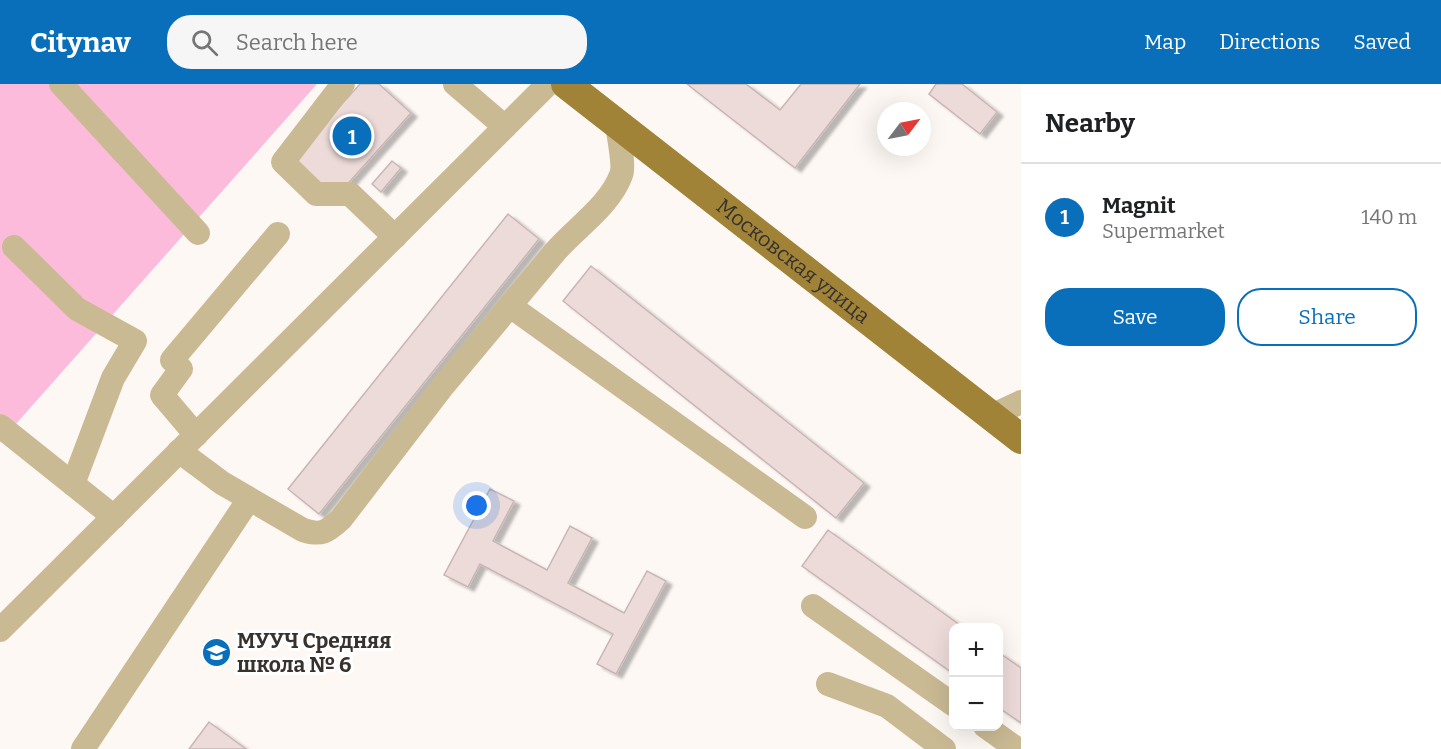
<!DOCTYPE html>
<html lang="en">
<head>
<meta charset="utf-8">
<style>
  body { margin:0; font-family:Bitter,serif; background:#f6f6f6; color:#202124 }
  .controls { position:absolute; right:18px; bottom:18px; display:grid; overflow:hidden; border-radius:12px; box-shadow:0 6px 24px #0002 }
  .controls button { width:54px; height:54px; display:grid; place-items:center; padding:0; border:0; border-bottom:2px solid #e0e0e0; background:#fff; color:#202124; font:30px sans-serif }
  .compass { position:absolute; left:877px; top:18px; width:54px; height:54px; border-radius:50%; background:#fff; box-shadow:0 6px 24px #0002; rotate:58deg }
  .you { position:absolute; left:477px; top:422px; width:21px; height:21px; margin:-15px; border:4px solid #fff; border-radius:50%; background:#1a73e8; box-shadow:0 0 0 9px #1a73e833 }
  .badge { display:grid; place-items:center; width:39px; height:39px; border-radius:50%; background:#096fba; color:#fff; font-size:20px; font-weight:700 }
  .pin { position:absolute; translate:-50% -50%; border:3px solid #fff; box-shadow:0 2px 6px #0006 }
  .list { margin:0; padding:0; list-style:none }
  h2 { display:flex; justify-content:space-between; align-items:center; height:78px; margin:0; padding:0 24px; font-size:26px }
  h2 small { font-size:20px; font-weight:400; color:#757577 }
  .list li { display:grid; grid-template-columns:39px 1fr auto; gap:18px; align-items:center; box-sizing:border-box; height:108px; padding:0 24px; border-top:2px solid #e0e0e0 }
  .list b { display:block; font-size:22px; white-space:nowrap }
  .list p { margin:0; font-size:20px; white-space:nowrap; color:#757577 }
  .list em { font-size:20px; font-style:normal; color:#757577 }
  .actions { display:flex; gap:12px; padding:18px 24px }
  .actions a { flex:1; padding:14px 0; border:2px solid #096fba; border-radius:24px; text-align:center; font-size:21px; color:#096fba }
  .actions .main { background:#096fba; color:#fff }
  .icon { flex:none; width:33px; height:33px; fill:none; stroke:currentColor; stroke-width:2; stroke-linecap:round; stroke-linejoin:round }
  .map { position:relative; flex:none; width:1021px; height:665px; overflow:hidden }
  header { display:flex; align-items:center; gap:36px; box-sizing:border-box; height:84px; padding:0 30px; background:#096fba; color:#fff }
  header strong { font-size:28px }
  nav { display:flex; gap:33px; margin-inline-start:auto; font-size:21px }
  .search { width:420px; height:54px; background:#f6f6f6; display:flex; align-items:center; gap:15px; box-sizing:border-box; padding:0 21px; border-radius:24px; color:#757577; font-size:22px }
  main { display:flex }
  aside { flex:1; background:#fff }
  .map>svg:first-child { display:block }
  .green { fill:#fdbbdb }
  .building { fill:#eddbd9; stroke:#c8b6b5; stroke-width:1.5; filter:url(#shadow) }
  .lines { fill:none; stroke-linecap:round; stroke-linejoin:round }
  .minor { stroke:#c9ba94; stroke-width:24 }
  .major { stroke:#a08337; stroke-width:30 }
  .labels { text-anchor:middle; stroke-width:6; stroke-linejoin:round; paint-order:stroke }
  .street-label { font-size:21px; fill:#37322e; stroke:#fff }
  .poi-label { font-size:21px; font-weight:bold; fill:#37322e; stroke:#fff; text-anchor:start }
</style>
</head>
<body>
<header>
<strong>Citynav</strong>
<div class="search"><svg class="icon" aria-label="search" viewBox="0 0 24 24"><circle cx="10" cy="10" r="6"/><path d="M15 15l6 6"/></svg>Search here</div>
<nav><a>Map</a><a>Directions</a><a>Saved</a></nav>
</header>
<main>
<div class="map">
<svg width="1021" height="665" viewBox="0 0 1021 665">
  <defs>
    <filter id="shadow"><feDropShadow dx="6" dy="4" stdDeviation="1.5" flood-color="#0004"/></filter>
  </defs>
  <rect width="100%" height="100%" fill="#fef8f4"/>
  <path class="green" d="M0 0H317L0 358Z"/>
  <g class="building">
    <path d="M360 0H379L411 29 335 114 292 75Z"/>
    <path d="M687 0H746L780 26 801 0H860L795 84Z"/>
    <path d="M936 0H962L997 28 980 50 929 10Z"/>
    <path d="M392 77 401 84 381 108 372 100Z"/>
    <path d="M508 130 539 155 319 430 288 405Z"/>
    <path d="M591 182 864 399 836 434 563 217Z"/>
    <path d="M490 405 514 417 493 457 547 486 570 442 592 454 568 499 624 529 647 487 666 497 616 590 597 580 613 550 480 480 468 503 444 491Z"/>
    <path d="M828 446 964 544H954V590L802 482Z"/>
    <path d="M998 568 1021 584V639L998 623Z"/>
    <path d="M209 638 246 665H189Z"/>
  </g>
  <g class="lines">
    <g class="minor">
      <path d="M61 0 198 149"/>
      <path d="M343 0 283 78 316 110H350L395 153"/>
      <path d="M455 0 505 43"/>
      <path d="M14 163 77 225 135 257 113 294 73 400"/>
      <path d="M510 222 805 433"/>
      <path d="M991 332 1021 318"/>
      <path d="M0 342 114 433"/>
      <path d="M196 351 162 311 181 285 172 276 278 150"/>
      <path d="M179 367 222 399 303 446C321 452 327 448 341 435L443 302 554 169C575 144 609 123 621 91 625 82 618 51 617 39"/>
      <path d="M813 522 954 621"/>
      <path d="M0 546 548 0"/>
      <path d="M828 600 887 622 944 665"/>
      <path d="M985 642 1017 665"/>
      <path d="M83 665 249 415"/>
    </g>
    <path class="major" id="s1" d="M566 0 1021 355"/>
  </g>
  <defs>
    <symbol id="school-disc" viewBox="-11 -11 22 22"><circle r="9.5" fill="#096fba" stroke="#fff"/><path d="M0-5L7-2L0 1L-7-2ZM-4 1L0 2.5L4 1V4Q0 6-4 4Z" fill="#fff"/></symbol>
  </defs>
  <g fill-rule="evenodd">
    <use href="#school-disc" x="200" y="552" width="33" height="33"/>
  </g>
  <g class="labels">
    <g class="street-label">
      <text dy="7" stroke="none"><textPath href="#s1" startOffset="288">Московская улица</textPath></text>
    </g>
    <g class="poi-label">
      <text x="237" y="564">МУУЧ Средняя<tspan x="237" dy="24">школа № 6</tspan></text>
    </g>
  </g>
</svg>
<div class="controls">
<button>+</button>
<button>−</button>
</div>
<svg class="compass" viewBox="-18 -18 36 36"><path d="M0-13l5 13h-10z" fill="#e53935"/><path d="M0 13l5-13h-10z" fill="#757577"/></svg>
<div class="you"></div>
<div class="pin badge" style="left:352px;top:52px">1</div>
</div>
<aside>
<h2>Nearby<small></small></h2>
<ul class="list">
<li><span class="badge">1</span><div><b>Magnit</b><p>Supermarket</p></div><em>140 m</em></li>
</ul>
<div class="actions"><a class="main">Save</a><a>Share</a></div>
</aside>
</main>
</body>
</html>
